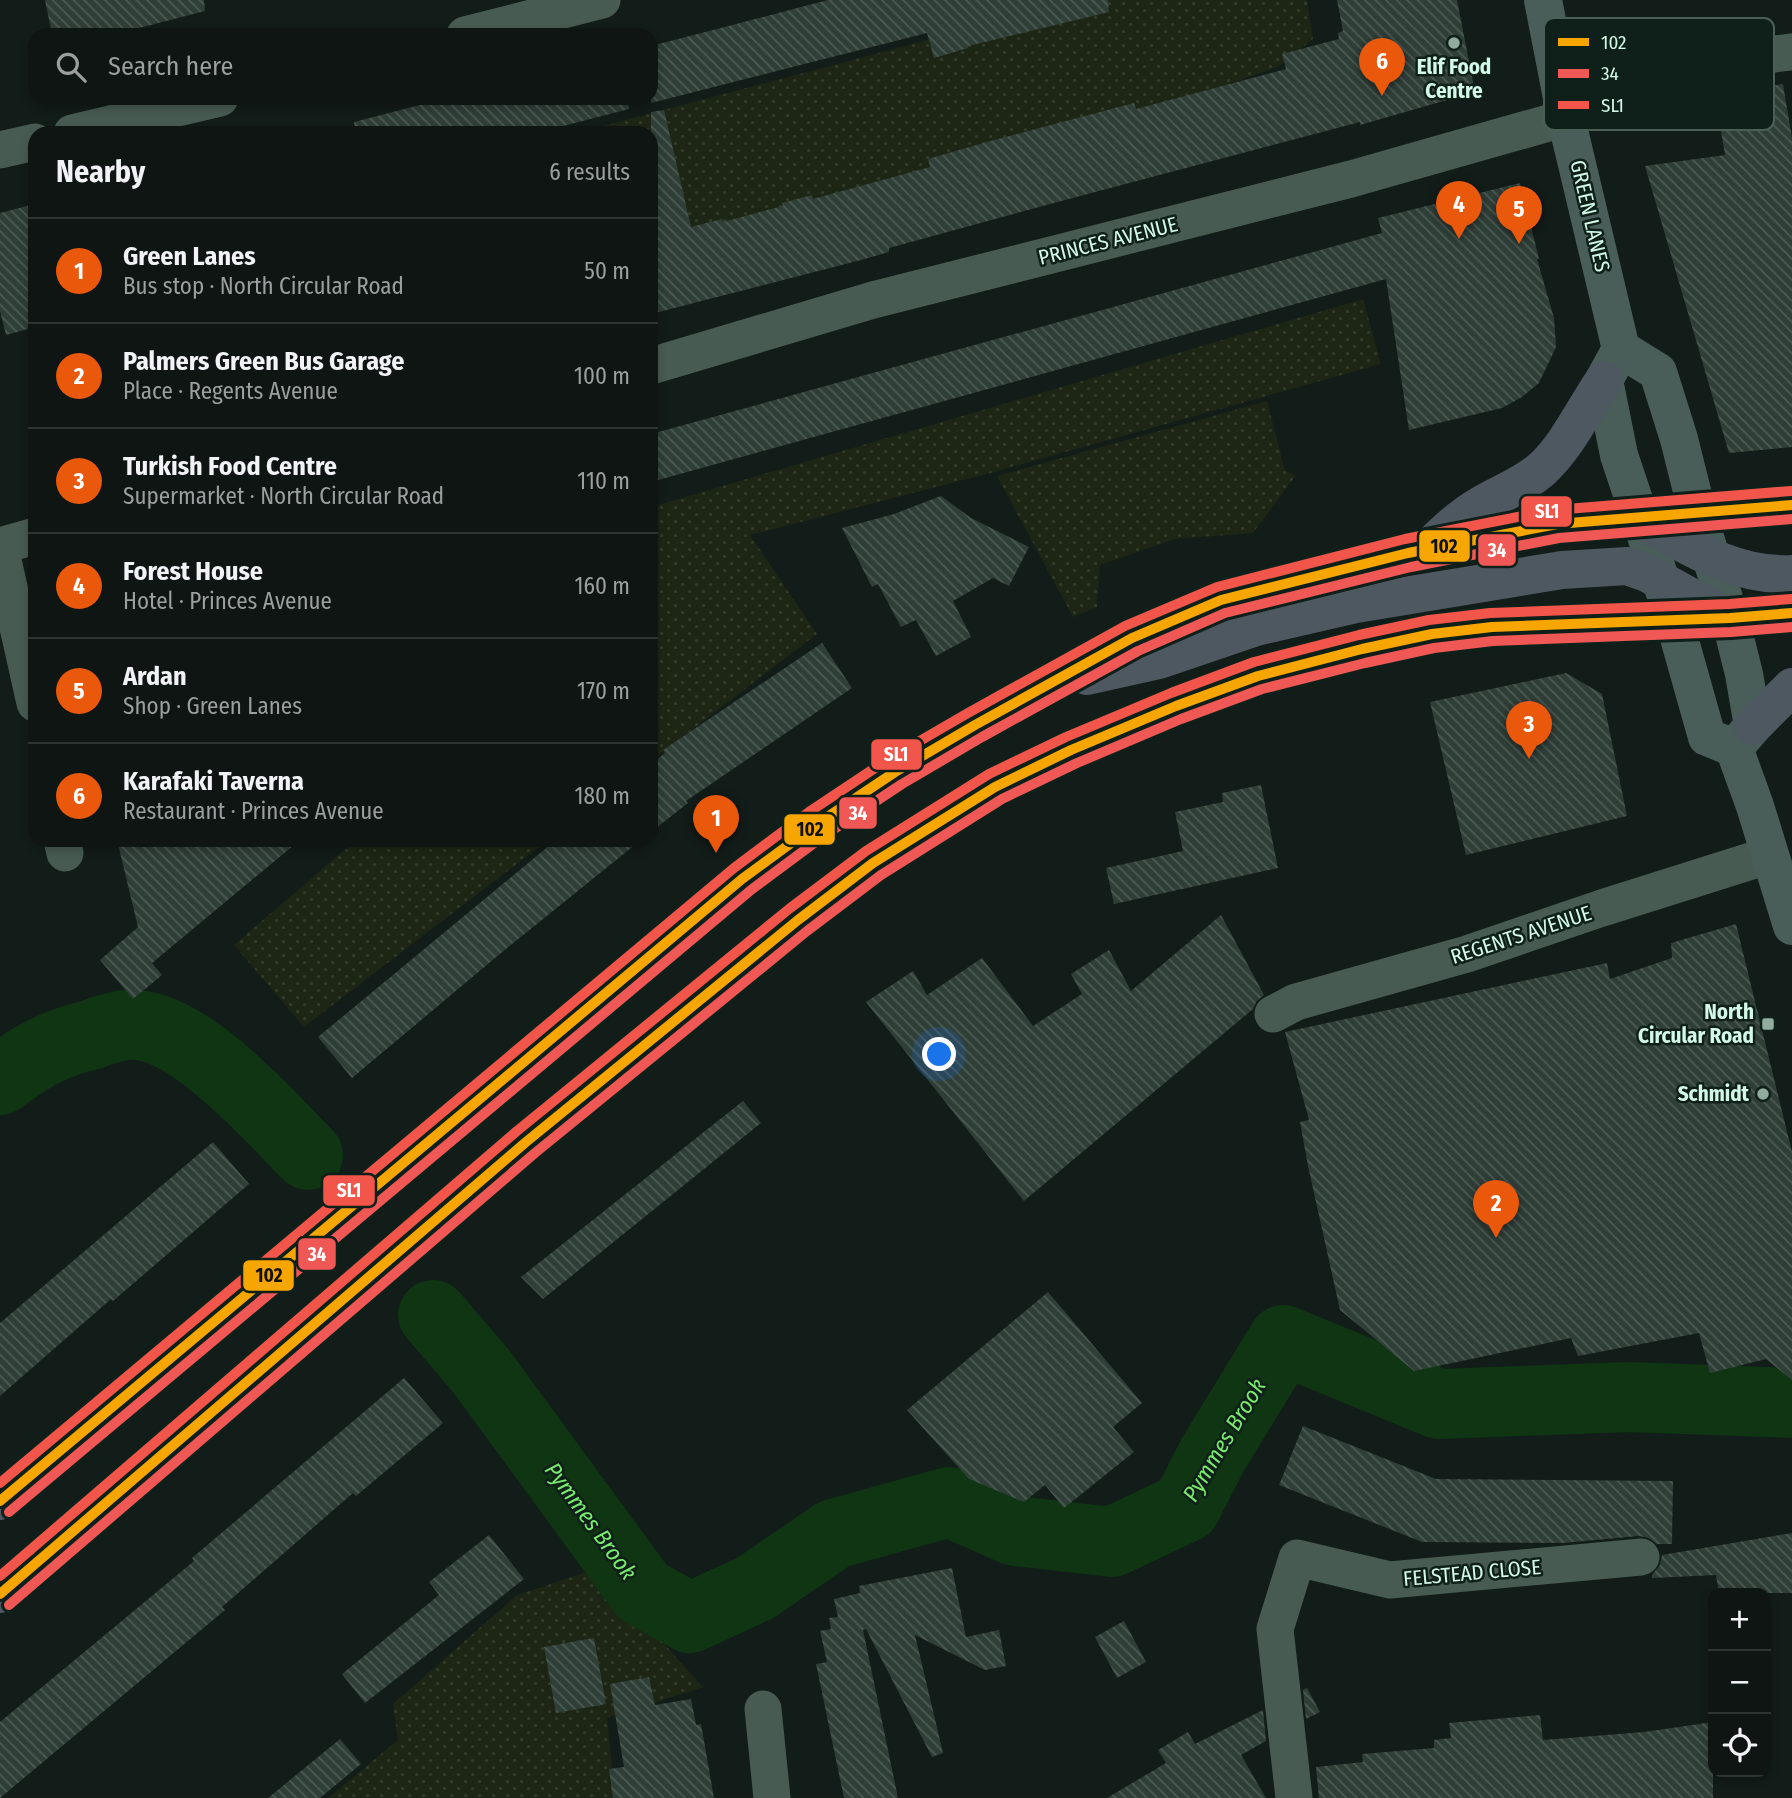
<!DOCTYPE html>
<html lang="en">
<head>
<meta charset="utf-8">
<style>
  body { margin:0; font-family:"Fira Sans Condensed",sans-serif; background:#1c2220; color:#f1f3f6 }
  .controls { position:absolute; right:21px; bottom:21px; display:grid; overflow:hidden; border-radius:14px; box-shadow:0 4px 10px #0003 }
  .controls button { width:63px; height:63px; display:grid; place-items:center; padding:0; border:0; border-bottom:2px solid #2e3432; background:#0e1512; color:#f1f3f6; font:35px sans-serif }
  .you { position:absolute; left:940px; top:1055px; width:24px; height:24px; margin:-18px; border:5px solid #fff; border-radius:50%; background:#1a73e8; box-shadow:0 0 0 10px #1a73e833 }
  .badge { display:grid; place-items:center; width:46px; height:46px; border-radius:50%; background:#ea580c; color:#fff; font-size:23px; font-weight:700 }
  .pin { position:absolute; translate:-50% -58px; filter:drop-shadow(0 2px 4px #0008) }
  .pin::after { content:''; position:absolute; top:37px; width:24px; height:21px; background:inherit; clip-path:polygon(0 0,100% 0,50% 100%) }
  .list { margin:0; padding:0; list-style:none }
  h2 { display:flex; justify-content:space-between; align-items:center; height:91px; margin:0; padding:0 28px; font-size:30px }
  h2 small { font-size:23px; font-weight:400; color:#9b9f9f }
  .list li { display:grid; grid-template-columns:46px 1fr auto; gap:21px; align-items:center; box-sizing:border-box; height:105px; padding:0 28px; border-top:2px solid #2e3432 }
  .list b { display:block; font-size:26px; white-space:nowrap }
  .list p { margin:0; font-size:23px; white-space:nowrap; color:#9b9f9f }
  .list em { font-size:23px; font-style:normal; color:#9b9f9f }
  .icon { flex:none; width:38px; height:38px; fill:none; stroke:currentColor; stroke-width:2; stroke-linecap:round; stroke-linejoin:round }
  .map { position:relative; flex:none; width:1792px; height:1798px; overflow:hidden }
  .search { position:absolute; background:#0e1512; box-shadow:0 4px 10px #0003; left:28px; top:28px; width:630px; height:77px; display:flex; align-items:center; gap:18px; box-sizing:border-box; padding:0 24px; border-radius:21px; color:#9b9f9f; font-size:26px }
  .panel { position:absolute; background:#0e1512; box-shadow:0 4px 10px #0003; left:28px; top:126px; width:630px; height:721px; border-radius:21px }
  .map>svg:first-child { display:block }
  .grass { fill:url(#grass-dots) }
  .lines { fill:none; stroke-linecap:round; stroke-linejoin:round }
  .river { stroke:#0f3513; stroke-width:70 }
  .building { fill:url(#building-back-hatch) }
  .street { stroke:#485b52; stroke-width:37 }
  .primary { stroke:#495d59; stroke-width:38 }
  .highway { stroke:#4d5861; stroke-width:38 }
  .bus-1-casing { stroke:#0f1f19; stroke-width:16 }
  .bus-2-casing { stroke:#0f1f19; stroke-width:16 }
  .bus-3-casing { stroke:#0f1f19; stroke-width:16 }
  .bus-1 { stroke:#f7a600; stroke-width:10 }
  .bus-2 { stroke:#ef5854; stroke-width:10 }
  .bus-3 { stroke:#f2564a; stroke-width:10 }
  .poi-dot { fill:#8fac9f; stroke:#0f1f19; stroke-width:2.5 }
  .labels { text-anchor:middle; stroke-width:5; stroke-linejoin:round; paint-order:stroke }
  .poi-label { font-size:21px; font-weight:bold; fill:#d3f9e8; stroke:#0f1f19; text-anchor:end }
  .street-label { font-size:21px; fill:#d3f9e8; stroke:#0f1f19 }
  .water-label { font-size:23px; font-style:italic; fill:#79ec6e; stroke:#0f1f19 }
  .key { fill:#0f1f19; stroke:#4a6057; stroke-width:2 }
  .key-label { font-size:19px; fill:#d3f9e8 }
  .line-badge { stroke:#0f1f19; stroke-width:2.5 }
  .badge-label { font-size:19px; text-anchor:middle; font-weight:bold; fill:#fff }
  .pale-badge-label { font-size:19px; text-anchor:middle; font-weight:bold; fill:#111 }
</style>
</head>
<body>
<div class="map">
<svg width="1792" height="1798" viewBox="0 0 1792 1798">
  <defs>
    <pattern id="grass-dots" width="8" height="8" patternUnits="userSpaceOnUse" patternTransform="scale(1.75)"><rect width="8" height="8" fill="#1d2614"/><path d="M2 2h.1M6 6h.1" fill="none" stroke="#323c2b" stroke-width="1.8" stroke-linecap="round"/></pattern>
    <pattern id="building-back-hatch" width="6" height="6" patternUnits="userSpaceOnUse" patternTransform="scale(1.75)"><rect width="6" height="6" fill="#303e38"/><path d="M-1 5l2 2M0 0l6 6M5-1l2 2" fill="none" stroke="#4d5b55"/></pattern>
  </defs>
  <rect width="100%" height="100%" fill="#121c18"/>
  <g class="grass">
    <path d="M1078 0H1307L1313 39 1278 67 1104 128 651 247V133H577Z"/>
    <path d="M1363 299 1381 364 994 472 750 535 817 634 651 761V507Z"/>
    <path d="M1267 401 1285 471 1296 475 1253 533 1175 539 1100 565 1097 607 1073 617 997 476Z"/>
    <path d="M356 840H548L304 1027 234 945Z"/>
    <path d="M596 1569 703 1687 607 1718 615 1798H328L398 1740 393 1704 517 1595Z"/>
  </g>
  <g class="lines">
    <g class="river">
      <path d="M0 1080C30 1057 53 1044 90 1035 101 1031 114 1026 126 1025 185 1018 269 1116 308 1155"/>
      <path d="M433 1315 481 1371 643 1592 690 1618 755 1588 834 1534 949 1502 1015 1531 1112 1542 1186 1507 1212 1456 1283 1340 1439 1404 1629 1397 1792 1403"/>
    </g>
  </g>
  <g class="building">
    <path d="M45 0H204L205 11 112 35H52Z"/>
    <path d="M828 0H1108L1109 12 968 46V48L934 58 927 33 651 103V46Z"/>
    <path d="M1337 0H1457L1475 92 1360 125V122L1065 200 889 248V252L861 260 651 314V112L664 110 691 227 722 219 723 222 783 206 782 203 812 195 813 199 930 167 928 159 987 142 1134 103 1136 109 1286 69 1282 54 1339 39 1338 33 1343 31Z"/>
    <path d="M1783 84 1792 138V447L1729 453 1645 166 1725 155 1715 95Z"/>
    <path d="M447 98H628L629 109 536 133H355L354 122Z"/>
    <path d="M1520 183 1539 259H1537L1554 318 1556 347 1539 383 1522 397 1502 408 1409 430 1386 279 651 482V434L1382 233 1378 218Z"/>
    <path d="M35 204V327L6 335 0 311V213Z"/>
    <path d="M941 496 971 518 1029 547 1009 586 993 578 953 601 971 637 936 656 916 620 901 627 878 584 872 587 842 528 894 514Z"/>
    <path d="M822 643 852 688 686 801 688 803 651 832V758L654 762 665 753 663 750Z"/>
    <path d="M1566 673 1602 694 1627 816 1466 855 1430 702Z"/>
    <path d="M1261 785 1278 868 1114 904 1106 868 1183 851 1175 812 1223 802 1222 793Z"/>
    <path d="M117 840H300L152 963 162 975 133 999 100 960 138 927Z"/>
    <path d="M556 840H641L507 948 352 1078 318 1037Z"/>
    <path d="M1221 915 1264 995 1256 1002 1253 1009 1024 1201 866 1002 913 971 927 995 982 958 1033 1026 1082 994 1071 974 1109 950 1131 991Z"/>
    <path d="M1736 924 1792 1152V1380L1766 1359 1710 1373 1699 1333 1578 1356 1571 1338 1414 1371 1340 1310 1308 1166 1300 1122 1309 1120 1285 1032 1607 963 1610 979 1672 958 1671 943Z"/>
    <path d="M743 1101 761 1123 543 1299 521 1277Z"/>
    <path d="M213 1142 249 1184 113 1301 111 1299 0 1396V1323Z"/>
    <path d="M1048 1292 1142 1403 1113 1427 1134 1452 1064 1508 1045 1485 1024 1502 969 1479 907 1410Z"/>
    <path d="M404 1378 443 1423 356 1496 353 1493 222 1607 225 1610 0 1798V1722L194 1561 192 1558Z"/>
    <path d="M1303 1426 1436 1479 1673 1481 1672 1544H1657L1649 1538 1639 1536 1563 1543 1422 1542 1279 1485Z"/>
    <path d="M1792 1533V1593H1719L1716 1575 1652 1578V1575L1660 1565 1662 1555Z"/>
    <path d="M489 1535 524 1579 365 1703 342 1674 439 1595 429 1582Z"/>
    <path d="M952 1568 966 1637 999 1630 1006 1666 985 1670 915 1635 943 1753 932 1757 866 1629 863 1630 898 1798H844L816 1664 827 1662 820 1631 831 1629 829 1618 838 1617 834 1599 860 1593 859 1586Z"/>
    <path d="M1124 1621 1146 1662 1117 1678 1095 1637Z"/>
    <path d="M594 1638 606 1704 556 1713 544 1647Z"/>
    <path d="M649 1677 655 1705 691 1699 696 1725 701 1724 714 1798H613L609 1769 624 1767 610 1684Z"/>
    <path d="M1307 1688 1320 1712 1306 1719 1303 1690Z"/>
    <path d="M1263 1710 1266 1741 1241 1755 1266 1798H1107L1166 1763 1158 1750 1188 1732 1195 1744Z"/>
    <path d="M1540 1715 1543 1740 1644 1732 1713 1722V1798H1319L1316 1767 1363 1762 1362 1754 1434 1748V1740L1451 1738 1449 1723Z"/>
    <path d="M340 1739 361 1764 320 1798H268Z"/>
  </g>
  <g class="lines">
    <g class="street">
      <path d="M465 35 602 0"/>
      <path d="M1558 77 1792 52"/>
      <path d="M72 133 220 98"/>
      <path d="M0 150 35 142"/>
      <path d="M651 366 873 300 1351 179 1566 118"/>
      <path d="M0 546 35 536"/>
      <path d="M0 547 35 703"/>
      <path d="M62 840 65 853"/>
      <path d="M1273 1014 1296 1002 1467 954 1602 908 1770 855"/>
      <path d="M763 1709 772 1798"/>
      <path d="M1294 1798 1275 1629 1297 1558 1390 1580 1641 1557"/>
    </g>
    <g class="primary">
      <path d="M1543 0 1566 118 1621 349 1604 380 1619 455 1674 620 1707 737 1734 748 1755 806 1792 926"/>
      <path d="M1621 349 1658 372 1679 439 1698 515 1730 618 1744 674 1753 726 1734 748"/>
    </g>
    <g class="highway">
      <path d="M1639 519C1687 546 1735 577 1792 574"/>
      <path d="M1427 550C1444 532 1460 517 1481 505 1501 493 1524 485 1542 469 1568 445 1584 409 1604 380"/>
      <path d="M1087 676 1159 660 1256 627 1356 604 1562 570 1627 566 1647 573 1729 618"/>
      <path d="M1753 726 1792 687"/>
      <path d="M0 1501 742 879 817 824 895 772 975 725 1057 681 1132 638 1221 600 1408 553 1557 524 1792 505"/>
      <path d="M0 1594 526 1142 798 920 873 863 995 787 1071 750 1176 706 1258 676 1362 649 1432 634 1492 627 1730 618 1792 613"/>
    </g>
    <defs>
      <g id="bus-1">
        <path d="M0 1501 742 879 817 824 895 772 975 725 1132 638 1221 600 1408 553 1557 524 1792 505"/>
        <path d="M0 1594 526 1142 798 920 873 863 995 787 1071 750 1176 706 1258 676 1362 649 1432 634 1492 627 1730 618 1792 613"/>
      </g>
      <g id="bus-2">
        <path d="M9 1512 751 890 825 835 902 784 982 737 1138 651 1225 613 1411 567 1559 538 1792 519"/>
        <path d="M9 1605 535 1153 807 931 881 875 1002 799 1077 763 1181 719 1262 689 1365 663 1434 648 1493 641 1731 632 1792 627"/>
      </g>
      <g id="bus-3">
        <path d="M0 1483 734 868 809 812 887 760 968 713 1125 626 1217 587 1405 539 1554 510 1791 491"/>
        <path d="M0 1576 517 1131 789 909 866 851 989 774 1066 737 1171 693 1254 662 1359 635 1429 620 1490 613 1729 604 1791 599"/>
      </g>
    </defs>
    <use href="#bus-1" class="bus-1-casing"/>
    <use href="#bus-2" class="bus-2-casing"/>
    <use href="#bus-3" class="bus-3-casing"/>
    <use href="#bus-1" class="bus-1"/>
    <use href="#bus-2" class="bus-2"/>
    <use href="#bus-3" class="bus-3"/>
  </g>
  <g class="poi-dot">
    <circle cx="1454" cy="43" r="7"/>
    <rect x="1761" y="1017" width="14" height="14" rx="3.5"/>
    <circle cx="1763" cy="1094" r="7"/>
  </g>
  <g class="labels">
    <g class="poi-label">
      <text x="1454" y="74" text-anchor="middle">Elif Food<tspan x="1454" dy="24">Centre</tspan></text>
      <text x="1754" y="1019">North<tspan x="1754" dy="24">Circular Road</tspan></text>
      <text x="1749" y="1101">Schmidt</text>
    </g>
    <g class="street-label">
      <text transform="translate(1590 216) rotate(77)" y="7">GREEN LANES</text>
      <text transform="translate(1108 241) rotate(-14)" y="7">PRINCES AVENUE</text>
      <text transform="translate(1521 935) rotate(-18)" y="7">REGENTS AVENUE</text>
      <text transform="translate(1472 1573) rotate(-5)" y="7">FELSTEAD CLOSE</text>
    </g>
    <g class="water-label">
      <text transform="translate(1224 1440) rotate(-59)" y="8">Pymmes Brook</text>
      <text transform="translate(591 1521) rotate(54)" y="8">Pymmes Brook</text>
    </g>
  </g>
  <rect x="1544" y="18" width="230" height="112" rx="10" class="key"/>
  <rect x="1558" y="38" width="31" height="8" fill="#f7a600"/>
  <rect x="1558" y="69" width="31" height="9" fill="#ef5854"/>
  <rect x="1558" y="101" width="31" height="8" fill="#f2564a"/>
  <g class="key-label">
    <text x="1601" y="49">102</text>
    <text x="1601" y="80">34</text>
    <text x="1601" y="112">SL1</text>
  </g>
  <g class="line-badge">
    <rect x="1520" y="495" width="53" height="33" rx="7" fill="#f2564a"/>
    <rect x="1418" y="529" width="53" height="34" rx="7" fill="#f7a600"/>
    <rect x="1477" y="533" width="40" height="34" rx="7" fill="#ef5854"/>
    <rect x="870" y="738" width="53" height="33" rx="7" fill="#f2564a"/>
    <rect x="838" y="796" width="40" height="34" rx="7" fill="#ef5854"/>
    <rect x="783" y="813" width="53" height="33" rx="7" fill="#f7a600"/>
    <rect x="322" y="1174" width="54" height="33" rx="7" fill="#f2564a"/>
    <rect x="297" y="1237" width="40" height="34" rx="7" fill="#ef5854"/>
    <rect x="242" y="1259" width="53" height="33" rx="7" fill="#f7a600"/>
  </g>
  <g class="badge-label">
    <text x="1547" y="518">SL1</text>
    <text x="1497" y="557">34</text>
    <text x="896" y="761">SL1</text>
    <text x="858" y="820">34</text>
    <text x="349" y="1197">SL1</text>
    <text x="317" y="1261">34</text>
  </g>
  <g class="pale-badge-label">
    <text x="1444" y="553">102</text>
    <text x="810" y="836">102</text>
    <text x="269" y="1282">102</text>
  </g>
</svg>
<div class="controls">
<button>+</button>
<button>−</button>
<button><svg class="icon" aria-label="locate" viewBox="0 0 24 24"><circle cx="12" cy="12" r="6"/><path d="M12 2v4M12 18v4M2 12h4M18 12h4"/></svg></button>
</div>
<div class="you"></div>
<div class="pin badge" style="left:716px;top:853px">1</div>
<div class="pin badge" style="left:1496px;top:1238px">2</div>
<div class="pin badge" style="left:1529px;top:759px">3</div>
<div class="pin badge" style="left:1459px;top:239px">4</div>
<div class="pin badge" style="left:1519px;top:244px">5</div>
<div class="pin badge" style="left:1382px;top:96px">6</div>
<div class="search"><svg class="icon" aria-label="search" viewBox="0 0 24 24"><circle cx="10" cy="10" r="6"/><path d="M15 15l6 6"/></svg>Search here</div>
<section class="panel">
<h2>Nearby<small>6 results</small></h2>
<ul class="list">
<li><span class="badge">1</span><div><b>Green Lanes</b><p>Bus stop · North Circular Road</p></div><em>50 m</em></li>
<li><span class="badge">2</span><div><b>Palmers Green Bus Garage</b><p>Place · Regents Avenue</p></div><em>100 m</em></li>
<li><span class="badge">3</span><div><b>Turkish Food Centre</b><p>Supermarket · North Circular Road</p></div><em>110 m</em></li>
<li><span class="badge">4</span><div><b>Forest House</b><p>Hotel · Princes Avenue</p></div><em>160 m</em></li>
<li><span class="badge">5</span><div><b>Ardan</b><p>Shop · Green Lanes</p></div><em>170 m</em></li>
<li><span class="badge">6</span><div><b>Karafaki Taverna</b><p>Restaurant · Princes Avenue</p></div><em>180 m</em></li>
</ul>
</section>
</div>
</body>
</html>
